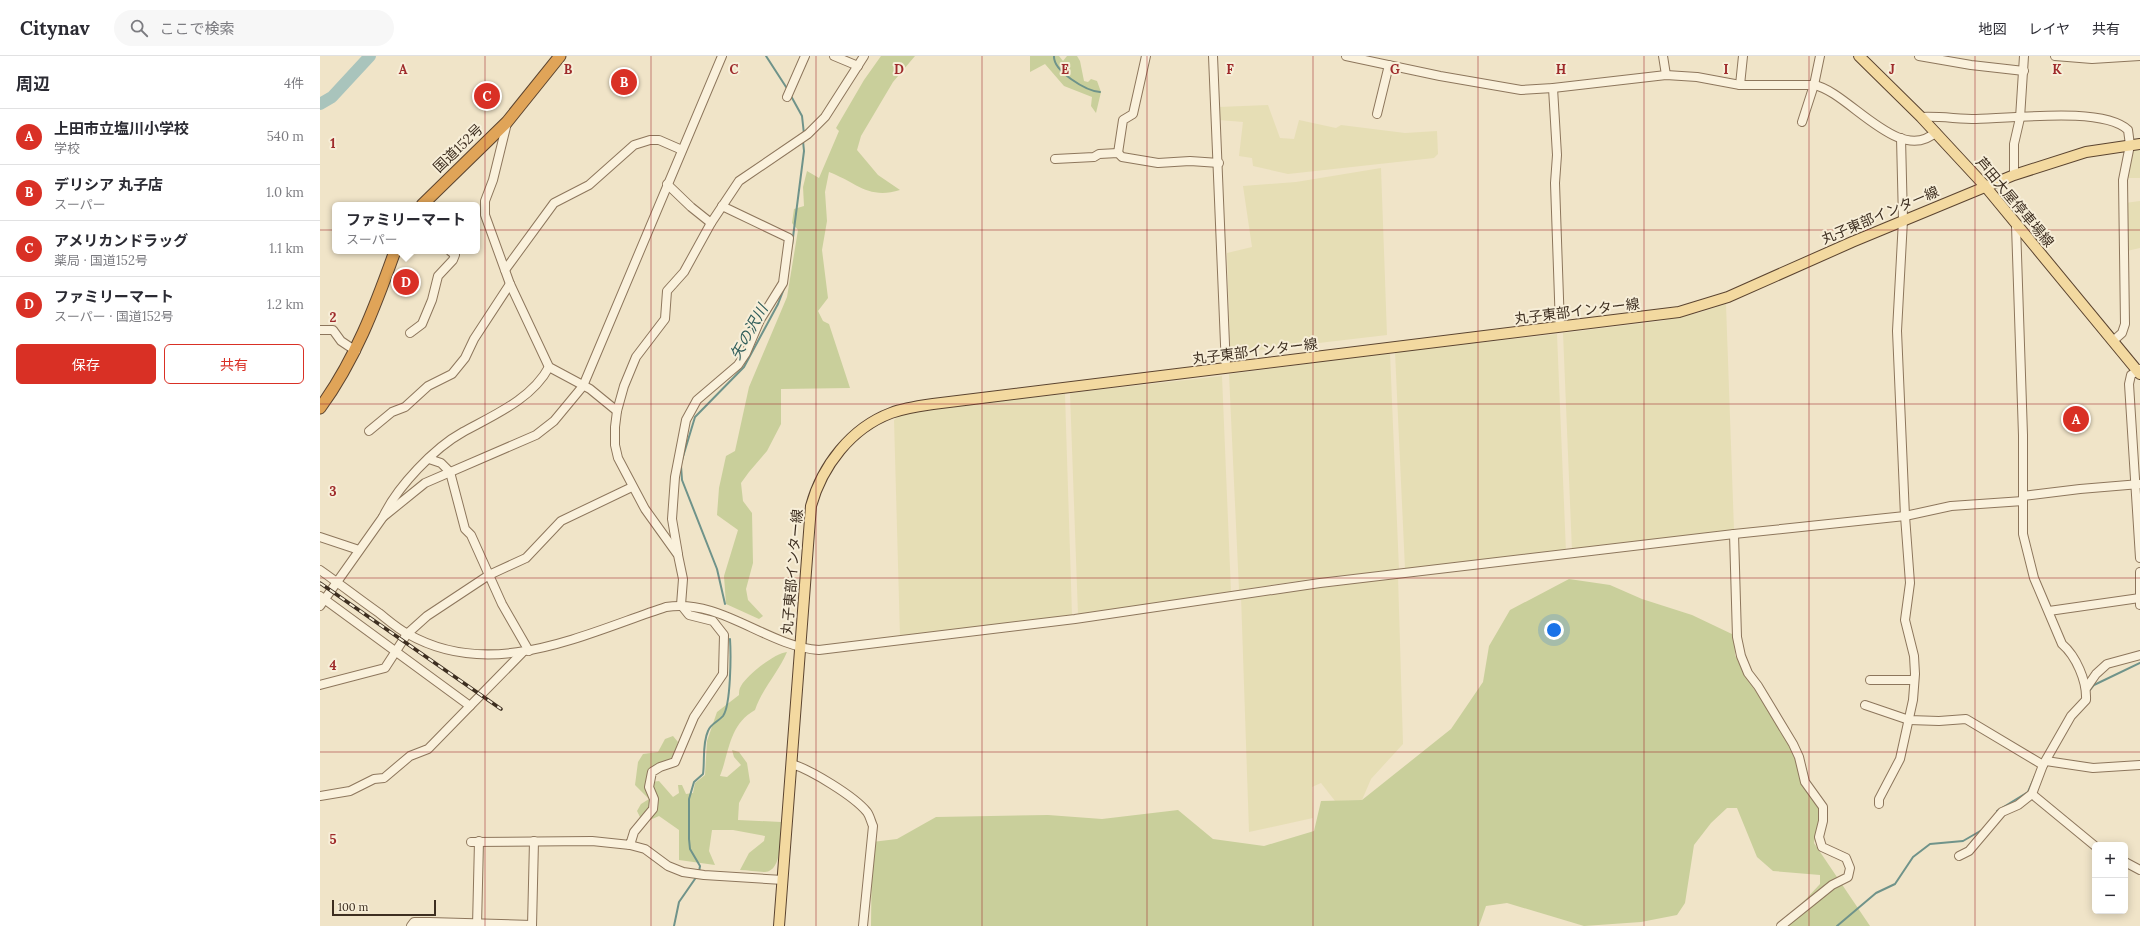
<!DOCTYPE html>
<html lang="ja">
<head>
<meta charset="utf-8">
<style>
  body { margin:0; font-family:Lora,"Noto Sans JP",serif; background:#f7f7f7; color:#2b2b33 }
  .controls { position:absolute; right:12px; bottom:12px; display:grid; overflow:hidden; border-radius:6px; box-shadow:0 2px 10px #0003 }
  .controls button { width:36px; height:36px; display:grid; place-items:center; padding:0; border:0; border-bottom:1px solid #e1e1e2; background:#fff; color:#2b2b33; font:20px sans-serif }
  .scale { position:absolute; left:12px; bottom:10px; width:104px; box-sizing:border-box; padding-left:4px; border:2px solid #3d2e20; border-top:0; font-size:11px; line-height:14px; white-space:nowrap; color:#3d2e20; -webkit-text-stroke:3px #f7eed8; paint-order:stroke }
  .you { position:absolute; left:1234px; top:574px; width:14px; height:14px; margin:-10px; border:3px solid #fff; border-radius:50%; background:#1a73e8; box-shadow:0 0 0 6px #1a73e833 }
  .badge { display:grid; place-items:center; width:26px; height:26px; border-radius:50%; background:#d93025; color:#fff; font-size:13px; font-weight:700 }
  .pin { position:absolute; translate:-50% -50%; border:2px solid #fff; box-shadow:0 1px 4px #0006 }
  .popup { position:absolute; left:12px; top:146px; width:148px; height:52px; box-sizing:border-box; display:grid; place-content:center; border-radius:6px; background:#fff; filter:drop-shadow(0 1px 3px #0005); font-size:13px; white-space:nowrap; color:#7c7c81 }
  .popup b { font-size:15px; color:#2b2b33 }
  .popup::after { content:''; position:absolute; left:50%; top:100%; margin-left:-8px; border:8px solid transparent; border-top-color:#fff }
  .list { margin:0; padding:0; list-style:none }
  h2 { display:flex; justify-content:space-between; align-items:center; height:52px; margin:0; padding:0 16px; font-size:17px }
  h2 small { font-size:13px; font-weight:400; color:#7c7c81 }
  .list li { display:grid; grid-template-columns:26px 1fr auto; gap:12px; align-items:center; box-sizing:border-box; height:56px; padding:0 16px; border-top:1px solid #e1e1e2 }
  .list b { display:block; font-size:15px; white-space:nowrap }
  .list p { margin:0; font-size:13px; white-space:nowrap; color:#7c7c81 }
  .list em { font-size:13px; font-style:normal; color:#7c7c81 }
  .actions { display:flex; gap:8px; padding:12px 16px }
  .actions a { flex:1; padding:9px 0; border:1px solid #d93025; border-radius:6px; text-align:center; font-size:14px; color:#d93025 }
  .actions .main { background:#d93025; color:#fff }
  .icon { flex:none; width:22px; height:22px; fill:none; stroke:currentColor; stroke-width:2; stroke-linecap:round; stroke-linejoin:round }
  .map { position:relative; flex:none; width:1820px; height:870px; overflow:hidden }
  header { display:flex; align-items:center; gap:24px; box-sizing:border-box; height:56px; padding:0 20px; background:#fff; border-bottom:1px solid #e1e1e2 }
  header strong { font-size:19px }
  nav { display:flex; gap:22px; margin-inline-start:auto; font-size:14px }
  .search { width:280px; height:36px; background:#f7f7f7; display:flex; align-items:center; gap:10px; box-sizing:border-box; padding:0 14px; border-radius:22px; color:#7c7c81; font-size:15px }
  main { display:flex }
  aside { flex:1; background:#fff }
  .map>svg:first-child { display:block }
  .farmland { fill:#e6deb5 }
  .green { fill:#c9cf9b }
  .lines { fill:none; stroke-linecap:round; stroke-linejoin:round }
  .stream { stroke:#6f938a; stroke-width:2 }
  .river { stroke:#a9c4bc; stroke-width:12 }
  .minor-casing { stroke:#8d765c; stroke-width:10 }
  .major-casing { stroke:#5b4430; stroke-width:12 }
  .highway-casing { stroke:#5b4430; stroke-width:13 }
  .minor { stroke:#faf1dc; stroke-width:8 }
  .major { stroke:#f3d9a0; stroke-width:10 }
  .highway { stroke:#e0a458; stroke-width:11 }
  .rail-casing { stroke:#3d2e20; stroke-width:3.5 }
  .rail { stroke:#f7eed8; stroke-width:2; stroke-dasharray:6; stroke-linecap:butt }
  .grid { fill:none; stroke:#9e2a2b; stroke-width:1; stroke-opacity:0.55 }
  .labels { text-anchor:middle; stroke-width:4; stroke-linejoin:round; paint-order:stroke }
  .street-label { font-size:14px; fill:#3d2e20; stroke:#f7eed8 }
  .water-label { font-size:15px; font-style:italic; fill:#2f5d5a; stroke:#f7eed8 }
  .grid-label { font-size:13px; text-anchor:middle; font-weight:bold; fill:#9e2a2b; stroke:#f7eed8; stroke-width:4; stroke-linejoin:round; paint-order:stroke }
</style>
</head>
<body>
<header>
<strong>Citynav</strong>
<div class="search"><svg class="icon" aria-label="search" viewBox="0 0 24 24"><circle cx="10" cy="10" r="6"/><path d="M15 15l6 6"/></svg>ここで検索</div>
<nav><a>地図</a><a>レイヤ</a><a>共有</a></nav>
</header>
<main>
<aside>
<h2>周辺<small>4件</small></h2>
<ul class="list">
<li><span class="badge">A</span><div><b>上田市立塩川小学校</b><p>学校</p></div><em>540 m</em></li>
<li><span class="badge">B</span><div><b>デリシア 丸子店</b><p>スーパー</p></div><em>1.0 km</em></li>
<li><span class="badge">C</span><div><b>アメリカンドラッグ</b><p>薬局 · 国道152号</p></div><em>1.1 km</em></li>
<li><span class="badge">D</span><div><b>ファミリーマート</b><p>スーパー · 国道152号</p></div><em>1.2 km</em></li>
</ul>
<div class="actions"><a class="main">保存</a><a>共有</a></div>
</aside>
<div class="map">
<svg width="1820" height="870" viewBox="0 0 1820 870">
  <rect width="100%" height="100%" fill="#f0e4c8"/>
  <g class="farmland">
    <path d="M948 49 960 82 974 83 979 64 1016 72 1021 69 1085 77 1117 75 1118 98 1114 102 968 118 933 110 932 102 919 100 923 66 899 64 898 51Z"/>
    <path d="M1820 90V122H1807L1814 91Z"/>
    <path d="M1061 112 1067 279 914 297 910 291 907 197 932 191 923 130 976 126Z"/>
    <path d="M1820 145V192L1807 195 1805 147Z"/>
    <path d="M1406 248 1414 474 1252 495 1243 277 1341 265 1378 257Z"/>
    <path d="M1237 278 1246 496 1085 513 1075 296Z"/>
    <path d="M1070 297 1079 514 997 522 919 534 909 318Z"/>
    <path d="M902 320 911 536 758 559 750 337Z"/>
    <path d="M745 338 752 559 580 581 574 364 580 359 590 355Z"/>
    <path d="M1078 520 1083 688 1051 723 1042 744 1015 745 1001 727 992 731 993 762 929 776 921 540Z"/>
  </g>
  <g class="green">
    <path d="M561 0H595L573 26 541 80 537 94 558 119 580 134C548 144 536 126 509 116L505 136 507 165 502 194 508 242 498 255 503 265 509 268 530 332 461 333V368L447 395 429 416 421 427 423 445 432 457 433 507 426 533 428 544 443 560 439 563 406 548 404 520 418 474 397 459 399 432 406 400 415 395 429 331 467 241 478 174 472 167 474 153 484 150 483 131 487 115 499 122 519 75 516 72 544 24Z"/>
    <path d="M710 0H739L743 5 747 0H757L760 5 764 25 768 26 771 23 777 25 781 36 776 57 771 50 772 41 744 30 725 8 710 16Z"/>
    <path d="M1249 523 1290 529 1322 543 1372 559 1414 579 1415 599 1426 621 1464 677 1501 750 1494 787 1550 870H1461L1500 828V819L1453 815 1437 801 1417 752H1407L1391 767 1374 789 1365 847 1357 859 1321 866 1264 870 1187 847 1166 850 1159 870H551L552 786 577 783 616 761 728 759 782 763 858 754 893 783 944 790 994 775 1001 745 1042 744 1131 673 1163 626 1169 590 1190 554Z"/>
    <path d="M467 596C458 617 442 633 435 654 409 669 410 694 400 720L407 721 421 709 414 701 412 694 419 696 427 707 430 726 419 747 418 764 461 766C460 779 463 815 445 816 437 816 428 814 420 814L429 797 444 785 445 780 413 774H392L389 795 395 809 359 804V774L339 760 323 767 317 755 321 748 329 743 315 729 318 706 323 698 338 696 345 683 353 680 358 686 353 701 327 716 331 726 339 725 353 741 359 737 358 729H362L366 738 373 737 375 727 385 719 387 685 397 656 419 639C419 636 419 633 421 630 427 619 455 597 467 596Z"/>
  </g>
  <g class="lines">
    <g class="stream">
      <path d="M446 0 468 34"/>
      <path d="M734 0C733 15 766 35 780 36"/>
      <path d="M471 40 482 60 484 78"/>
      <path d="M472 189 484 95 483 85"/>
      <path d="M362 404 375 361 424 311 458 248 467 225"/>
      <path d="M361 410 362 424 397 513 405 548"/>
      <path d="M1770 634 1774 629 1820 607"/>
      <path d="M1677 755 1708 736 1715 720"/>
      <path d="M379 816 380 810 370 793 369 783V743L374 726 383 718C385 704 382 688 388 675 390 668 399 665 403 660 411 649 411 598 410 583"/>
      <path d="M354 870 359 846 377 820"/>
      <path d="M1517 870 1556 837 1575 828 1593 801 1610 788 1643 785 1662 774"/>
    </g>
    <path class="river" d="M0 48 12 41 50 0"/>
    <defs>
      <g id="minor">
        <path d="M514 0 538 10"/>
        <path d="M893 0 906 312"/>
        <path d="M1026 0 1120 20 1201 34 1233 32 1346 19 1377 21 1420 29H1494C1528 35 1579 110 1616 76"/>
        <path d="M1343 0 1346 19"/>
        <path d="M1599 0 1651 9 1704 15"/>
        <path d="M1735 0 1772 3 1820 0"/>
        <path d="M1420 29 1423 0"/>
        <path d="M1233 32 1237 99 1235 127 1240 271"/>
        <path d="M467 41 485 0"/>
        <path d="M1057 58 1069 9"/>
        <path d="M1601 61C1620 60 1638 63 1656 63 1691 63 1782 50 1808 74L1810 89 1803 124 1805 268 1802 277 1793 285"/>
        <path d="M1482 66 1494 29 1500 0"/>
        <path d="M187 67 173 124 165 145V159L190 228 229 311 270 333 297 355"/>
        <path d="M798 97 803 64 813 58 826 0"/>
        <path d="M735 103 774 101 779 98 798 97 802 101 838 107 870 105 899 107"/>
        <path d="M1694 119V88L1700 62 1704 0"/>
        <path d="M347 128 371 151 391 167"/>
        <path d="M185 214 234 147 269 129 314 89 330 84H339L362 94"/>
        <path d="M0 274H13L21 285 36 295"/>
        <path d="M90 277 102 268 112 244 118 220 133 204 135 199 130 195"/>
        <path d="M1820 313 1811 319 1809 328 1820 502"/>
        <path d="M49 375 72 356 85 351 108 330 132 318 145 302 154 283 190 228"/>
        <path d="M109 403 121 407 130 416 145 473 151 479 182 548 209 595"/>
        <path d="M1703 440 1760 433 1820 428"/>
        <path d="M63 461 105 427 216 379 234 365 263 330 402 0"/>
        <path d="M1414 478 1417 581 1421 600 1428 617 1438 630 1473 688 1479 701 1485 726 1503 751V765L1499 781 1502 791 1526 802 1530 812 1528 821 1512 829 1461 870"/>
        <path d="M0 481 39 494"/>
        <path d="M358 498 352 463 355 421 366 364 377 344 418 309 426 297 440 264 463 227 469 182 402 150"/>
        <path d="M0 514C20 528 39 543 59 557 68 564 78 573 88 578 172 626 264 578 346 551 401 542 446 590 499 594L755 563 1000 527 1414 478 1585 460 1631 450 1703 445"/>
        <path d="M1820 516V549"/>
        <path d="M0 540 150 650 108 693 90 700 64 722 54 723 30 735 0 740"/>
        <path d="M0 550 63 461C77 431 114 392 143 376 174 359 212 343 229 311"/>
        <path d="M1729 555 1820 542"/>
        <path d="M1550 624H1594"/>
        <path d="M0 629 65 612 87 578 107 560 169 519 206 502 241 465 312 431"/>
        <path d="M1767 631 1776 618 1787 608 1820 599"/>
        <path d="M1545 649 1589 664 1619 665 1646 663 1723 709"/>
        <path d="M150 650 202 597"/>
        <path d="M1726 705 1773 712 1820 709"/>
        <path d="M472 708C491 714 534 740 547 756 550 760 551 766 553 770L543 870"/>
        <path d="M1712 738 1775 790"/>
        <path d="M1559 748V743L1580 703 1593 644 1595 618 1594 600 1585 564 1590 527 1585 460 1577 275 1583 164 1581 82"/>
        <path d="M151 786 272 785 310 789 314 776 333 753 334 743 329 731 332 716 340 711 355 706 374 661 403 618 404 579 393 565 369 559 361 549 363 523 358 499 325 453 298 402 295 389V371L297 355 304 330 316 301 345 263 347 235 364 216 391 167 419 125 488 78 505 61 544 0"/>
        <path d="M310 789 325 793 348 810 363 816 384 819 463 824"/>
        <path d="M1639 800 1649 795 1682 756 1698 749 1712 738 1723 709 1751 660 1766 644C1767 625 1756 600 1742 588L1714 522 1703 478V379L1696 169"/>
        <path d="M1805 806 1820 814"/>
        <path d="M109 866 212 869"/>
        <path d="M91 870 94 866H109V870"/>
        <path d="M157 870 159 785"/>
        <path d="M212 870 214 785"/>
      </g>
      <g id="major">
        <path d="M1539 0 1601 61 1665 130 1820 318"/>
        <path d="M459 870 491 450C502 410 531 372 571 357 584 352 599 350 613 348L1359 256 1408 241 1532 186 1694 119 1766 96 1820 88"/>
      </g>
      <g id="highway">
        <path d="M102 149 187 66 240 0"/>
        <path d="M0 352C35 304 55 251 75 195"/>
      </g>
    </defs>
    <use href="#minor" class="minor-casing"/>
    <use href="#major" class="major-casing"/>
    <use href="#highway" class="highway-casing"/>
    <use href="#minor" class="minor"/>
    <use href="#major" class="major"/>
    <use href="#highway" class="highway"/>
    <defs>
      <path id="rail" d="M0 527 181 653"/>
    </defs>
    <use href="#rail" class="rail-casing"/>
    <use href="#rail" class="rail"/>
  </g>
  <path class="grid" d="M165 0V870M331 0V870M496 0V870M662 0V870M827 0V870M993 0V870M1158 0V870M1324 0V870M1489 0V870M1655 0V870M0 174H1820M0 348H1820M0 522H1820M0 696H1820"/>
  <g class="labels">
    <g class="street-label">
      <text transform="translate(138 92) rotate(-44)" y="5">国道152号</text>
      <text transform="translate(1695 146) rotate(50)" y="5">芦田大屋停車場線</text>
      <text transform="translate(1560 159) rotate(-23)" y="5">丸子東部インター線</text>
      <text transform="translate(1257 255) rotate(-7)" y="5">丸子東部インター線</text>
      <text transform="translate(935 295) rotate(-7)" y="5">丸子東部インター線</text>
      <text transform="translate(472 516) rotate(-85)" y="5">丸子東部インター線</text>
    </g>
    <g class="water-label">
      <text transform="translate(429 276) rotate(-61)" y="5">矢の沢川</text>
    </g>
  </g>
  <g class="grid-label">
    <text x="83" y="18">A</text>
    <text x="248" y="18">B</text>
    <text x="414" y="18">C</text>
    <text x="579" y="18">D</text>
    <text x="745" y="18">E</text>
    <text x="910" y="18">F</text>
    <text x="1075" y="18">G</text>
    <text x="1241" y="18">H</text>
    <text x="1406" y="18">I</text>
    <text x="1572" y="18">J</text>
    <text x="1737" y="18">K</text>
    <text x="13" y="92">1</text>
    <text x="13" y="266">2</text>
    <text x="13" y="440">3</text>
    <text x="13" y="614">4</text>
    <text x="13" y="788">5</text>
  </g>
</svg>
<div class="controls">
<button>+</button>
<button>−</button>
</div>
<div class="scale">100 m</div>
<div class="you"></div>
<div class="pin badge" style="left:1756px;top:363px">A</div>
<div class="pin badge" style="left:304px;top:26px">B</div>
<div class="pin badge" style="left:167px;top:40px">C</div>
<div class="pin badge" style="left:86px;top:226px">D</div>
<div class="popup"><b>ファミリーマート</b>スーパー</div>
</div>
</main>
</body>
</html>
